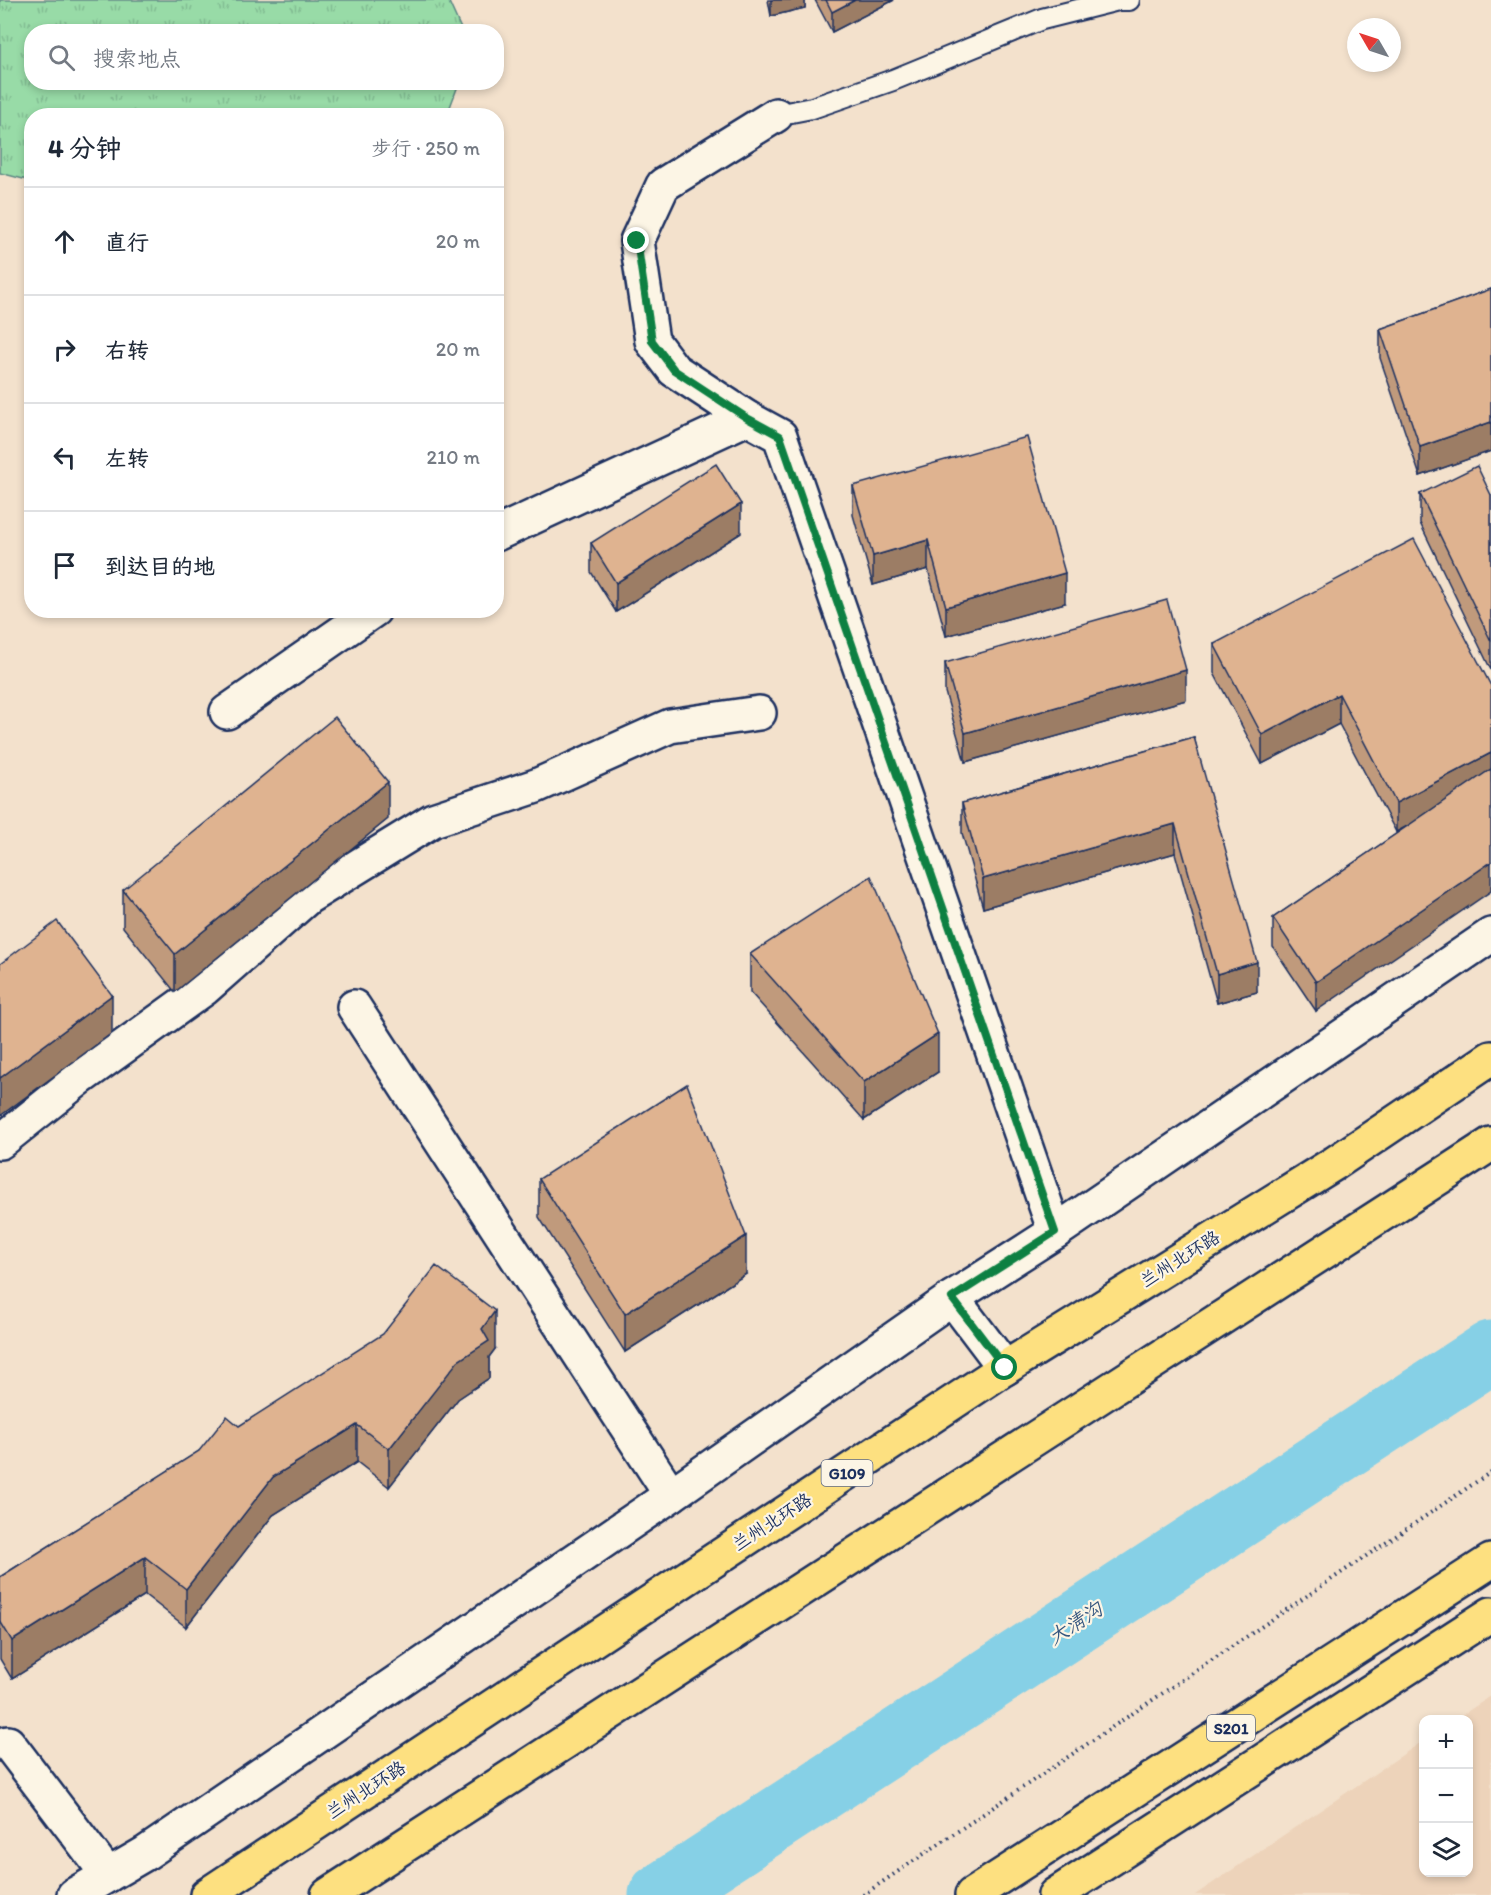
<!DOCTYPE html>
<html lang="zh">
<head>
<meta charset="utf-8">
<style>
  body { margin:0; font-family:Itim,"LXGW WenKai TC",sans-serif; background:#f2f2f3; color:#1f2937 }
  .controls { position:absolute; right:18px; bottom:18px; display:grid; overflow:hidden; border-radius:12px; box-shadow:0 3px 9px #0003 }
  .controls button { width:54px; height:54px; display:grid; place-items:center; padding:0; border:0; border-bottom:2px solid #e0e1e3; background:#fff; color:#1f2937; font:30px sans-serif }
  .compass { position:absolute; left:1347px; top:18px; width:54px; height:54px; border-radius:50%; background:#fff; box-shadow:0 3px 9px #0003; rotate:309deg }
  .stop { position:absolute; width:18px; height:18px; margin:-14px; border:4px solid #0b8043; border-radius:50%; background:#fff }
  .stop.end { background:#0b8043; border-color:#fff; box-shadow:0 2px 6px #0008 }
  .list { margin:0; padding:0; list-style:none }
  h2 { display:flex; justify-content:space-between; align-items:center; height:78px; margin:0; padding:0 24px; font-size:26px }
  h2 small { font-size:20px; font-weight:400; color:#747a83 }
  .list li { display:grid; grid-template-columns:39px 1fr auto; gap:18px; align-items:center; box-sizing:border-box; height:108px; padding:0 24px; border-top:2px solid #e0e1e3 }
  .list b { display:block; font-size:22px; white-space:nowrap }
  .list em { font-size:20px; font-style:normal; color:#747a83 }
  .icon { flex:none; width:33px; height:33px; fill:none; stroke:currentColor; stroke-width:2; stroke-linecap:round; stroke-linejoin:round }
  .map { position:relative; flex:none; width:1491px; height:1895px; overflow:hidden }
  .search { position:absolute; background:#fff; box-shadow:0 3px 9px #0003; left:24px; top:24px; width:480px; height:66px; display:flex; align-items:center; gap:15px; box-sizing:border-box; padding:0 21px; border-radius:24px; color:#747a83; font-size:22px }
  .panel { position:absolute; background:#fff; box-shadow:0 3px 9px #0003; left:24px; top:108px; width:480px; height:510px; border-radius:24px }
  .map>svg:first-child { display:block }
  .built { fill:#edd3ba }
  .grass { fill:url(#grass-tufts); stroke:#5a8582; stroke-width:1.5 }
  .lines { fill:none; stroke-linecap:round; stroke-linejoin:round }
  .river { stroke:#86d0e6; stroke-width:63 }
  .lane-casing { stroke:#1b2f5e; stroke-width:24 }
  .street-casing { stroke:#1b2f5e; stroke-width:38 }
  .primary-casing { stroke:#1b2f5e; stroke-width:38 }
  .highway-casing { stroke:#1b2f5e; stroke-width:38 }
  .path { stroke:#1b2f5e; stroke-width:4; stroke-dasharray:1.5 4.5; stroke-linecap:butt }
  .lane { stroke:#fcf5e5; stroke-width:20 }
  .street { stroke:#fcf5e5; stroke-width:33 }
  .primary { stroke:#fde080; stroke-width:33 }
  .highway { stroke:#fde080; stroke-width:33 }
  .wall { fill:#c09a7c; stroke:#1b2f5e; stroke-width:1.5 }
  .shaded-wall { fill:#9c7d65; stroke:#1b2f5e; stroke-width:1.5 }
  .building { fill:#dfb390; stroke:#1b2f5e; stroke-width:1.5 }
  .route { stroke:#0b8043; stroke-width:8 }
  .labels { text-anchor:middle; stroke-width:4.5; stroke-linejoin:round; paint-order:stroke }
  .shield { fill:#fcf5e5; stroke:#5e6a86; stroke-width:1.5 }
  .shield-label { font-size:16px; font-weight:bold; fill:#1b2f5e }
  .street-label { font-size:18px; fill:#1b2f5e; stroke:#fcf5e5 }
  .water-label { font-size:20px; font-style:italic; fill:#365780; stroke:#fcf5e5 }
</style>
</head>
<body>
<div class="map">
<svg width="1491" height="1895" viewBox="0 0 1491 1895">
  <defs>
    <pattern id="grass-tufts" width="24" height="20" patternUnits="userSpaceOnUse" patternTransform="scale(1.5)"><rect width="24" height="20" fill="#98dba7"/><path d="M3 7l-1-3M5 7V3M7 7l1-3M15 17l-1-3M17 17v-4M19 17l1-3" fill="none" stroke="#82bc92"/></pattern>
  </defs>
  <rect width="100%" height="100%" fill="#f3e1cc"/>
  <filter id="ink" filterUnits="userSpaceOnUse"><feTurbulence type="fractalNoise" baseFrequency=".0167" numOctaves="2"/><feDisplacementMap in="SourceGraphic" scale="12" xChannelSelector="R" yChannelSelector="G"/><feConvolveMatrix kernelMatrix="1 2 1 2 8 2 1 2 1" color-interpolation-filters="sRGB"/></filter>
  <g filter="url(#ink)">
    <path class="built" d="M1491 1696V1895H1195L1423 1741 1424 1872H1468V1720L1456 1719Z"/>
    <path class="grass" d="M0 0H448L462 31 32 32V82L459 83 447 115 32 116 31 181 0 173Z"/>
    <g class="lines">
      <path class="river" d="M660 1895 1491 1352"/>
      <defs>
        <path id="lane" d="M776 115 812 108 893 80 1042 19 1118 0H1129"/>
        <g id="street">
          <path d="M776 115 663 185 637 241 652 341 674 370 747 418 780 436 1055 1232"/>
          <path d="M496 534 747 418"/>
          <path d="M227 712 374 610"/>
          <path d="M354 1007 671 1495"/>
          <path d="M0 1142 80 1078 205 988 308 897 433 820 536 786 670 726 759 713"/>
          <path d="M952 1298 1005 1368"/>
          <path d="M8 1743 108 1875"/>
          <path d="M74 1895 146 1853 671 1495 952 1298 1055 1232 1491 935"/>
        </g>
        <g id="primary">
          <path d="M972 1895 1491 1561"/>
          <path d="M1055 1895 1491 1614"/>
        </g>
        <g id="highway">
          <path d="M207 1895 1005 1368 1335 1163 1491 1058"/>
          <path d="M328 1895 1491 1144"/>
        </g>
      </defs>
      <use href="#lane" class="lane-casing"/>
      <use href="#street" class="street-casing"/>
      <use href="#primary" class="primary-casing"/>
      <use href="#highway" class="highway-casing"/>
      <path class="path" d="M863 1895 1491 1472"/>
      <use href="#lane" class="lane"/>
      <use href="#street" class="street"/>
      <use href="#primary" class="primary"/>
      <use href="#highway" class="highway"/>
    </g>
    <g class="wall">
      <path d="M768 0H805V8L771 16Z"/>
      <path d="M815 0H894L832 32Z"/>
      <path d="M1491 289V451L1420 476 1380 358V329Z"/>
      <path d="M853 486 1065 603 946 636 928 569 873 585 853 515Z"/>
      <path d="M1420 494 1491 495V670L1420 523Z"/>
      <path d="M741 533 616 612 591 572V543Z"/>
      <path d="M1214 644 1491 686 1316 1011 1273 947V918L1409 825 1396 832 1339 724 1262 764 1214 673Z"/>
      <path d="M945 663 1186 700 965 762 945 692Z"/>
      <path d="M1194 737 1257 992 1217 1003 1175 853 983 908 962 833V803Z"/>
      <path d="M388 819 175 992 123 927V890Z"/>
      <path d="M750 954 938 1072 864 1120 750 992Z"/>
      <path d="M539 1179 746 1274 625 1352 539 1217Z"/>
      <path d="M495 1349 489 1357V1378L458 1399 389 1487 357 1462 273 1515 186 1627 145 1595 12 1679 0 1659V1577L239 1426Z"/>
    </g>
    <g class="shaded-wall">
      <path d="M771 0H805V8L771 16Z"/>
      <path d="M855 0H894L832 32V12Z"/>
      <path d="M1491 422V451L1420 476V447Z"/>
      <path d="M741 504V533L616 612V583Z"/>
      <path d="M928 540V569L873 585V556Z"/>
      <path d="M1065 573V603L946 636V607Z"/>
      <path d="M1186 670V700L965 762V733Z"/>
      <path d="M1339 694V724L1262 764V735Z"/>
      <path d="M1491 753V782L1396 832V803Z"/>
      <path d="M388 782V819L175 992V954Z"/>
      <path d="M1175 824V853L983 908V879Z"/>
      <path d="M1491 862V891L1316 1011V982Z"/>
      <path d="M1257 962V992L1217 1003V974Z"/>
      <path d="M112 995V1033L0 1116V1078Z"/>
      <path d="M938 1034V1072L864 1120V1082Z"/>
      <path d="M746 1236V1274L625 1352V1314Z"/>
      <path d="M495 1311V1349L489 1357V1378L458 1399 389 1487V1449Z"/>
      <path d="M357 1425V1462L273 1515 186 1627V1589L273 1477Z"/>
      <path d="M145 1557V1595L12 1679V1641Z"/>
    </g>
    <g class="building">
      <path d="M826 0H855L832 12Z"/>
      <path d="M1491 289V422L1420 447 1380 329Z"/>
      <path d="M1027 437 1065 573 946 607 928 540 873 556 853 486Z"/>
      <path d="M716 464 741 504 616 583 591 543Z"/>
      <path d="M1477 466 1491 495V641L1420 494Z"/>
      <path d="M1414 539 1491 686V753L1396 803 1339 694 1262 735 1214 644Z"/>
      <path d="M1167 600 1186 670 965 733 945 663Z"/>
      <path d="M335 717 388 782 175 954 123 890Z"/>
      <path d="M1194 737 1257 962 1217 974 1175 824 983 879 962 803Z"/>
      <path d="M1491 769V862L1316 982 1273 918Z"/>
      <path d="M871 876 938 1034 864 1082 750 954Z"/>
      <path d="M57 921 112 995 0 1078V964Z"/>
      <path d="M687 1084 746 1236 625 1314 539 1179Z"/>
      <path d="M436 1266 495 1311 482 1329 489 1341 458 1361 389 1449 357 1425 273 1477 186 1589 145 1557 12 1641 0 1621V1577L199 1451 227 1416 239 1426 383 1334Z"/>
    </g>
  </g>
  <g class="lines" filter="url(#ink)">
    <path class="route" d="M637 241 652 341 674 370 747 418 780 436 1055 1232 952 1298 1005 1368"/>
  </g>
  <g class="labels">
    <g class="shield">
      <rect x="821.5" y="1460" width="51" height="26" rx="4.5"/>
      <rect x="1207" y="1715" width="48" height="26" rx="4.5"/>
    </g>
    <g class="shield-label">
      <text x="847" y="1479">G109</text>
      <text x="1231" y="1734">S201</text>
    </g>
    <g class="street-label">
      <text transform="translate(1180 1259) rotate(-32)" y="6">兰州北环路</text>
      <text transform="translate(772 1522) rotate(-33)" y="6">兰州北环路</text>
      <text transform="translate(366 1790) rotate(-33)" y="6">兰州北环路</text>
    </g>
    <g class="water-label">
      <text transform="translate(1075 1623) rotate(-33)" y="7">大清沟</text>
    </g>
  </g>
</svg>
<div class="controls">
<button>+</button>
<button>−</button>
<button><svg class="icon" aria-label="layers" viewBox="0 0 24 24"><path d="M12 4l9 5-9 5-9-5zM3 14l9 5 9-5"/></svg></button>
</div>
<svg class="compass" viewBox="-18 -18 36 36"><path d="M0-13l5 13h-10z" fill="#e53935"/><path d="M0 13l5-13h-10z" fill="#747a83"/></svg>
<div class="stop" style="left:1005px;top:1368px"></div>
<div class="stop end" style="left:637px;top:241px"></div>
<div class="search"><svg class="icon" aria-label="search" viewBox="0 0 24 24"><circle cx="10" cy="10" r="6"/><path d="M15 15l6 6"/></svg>搜索地点</div>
<section class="panel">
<h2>4 分钟<small>步行 · 250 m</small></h2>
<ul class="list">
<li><svg class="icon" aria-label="ahead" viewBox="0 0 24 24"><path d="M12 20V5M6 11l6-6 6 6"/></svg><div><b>直行</b></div><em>20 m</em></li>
<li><svg class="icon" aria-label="right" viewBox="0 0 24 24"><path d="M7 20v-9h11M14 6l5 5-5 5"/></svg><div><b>右转</b></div><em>20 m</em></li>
<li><svg class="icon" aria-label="left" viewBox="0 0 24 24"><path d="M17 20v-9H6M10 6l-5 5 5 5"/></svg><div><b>左转</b></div><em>210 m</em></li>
<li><svg class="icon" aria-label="arrive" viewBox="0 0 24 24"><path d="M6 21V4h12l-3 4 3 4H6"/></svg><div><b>到达目的地</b></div></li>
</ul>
</section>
</div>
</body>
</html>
